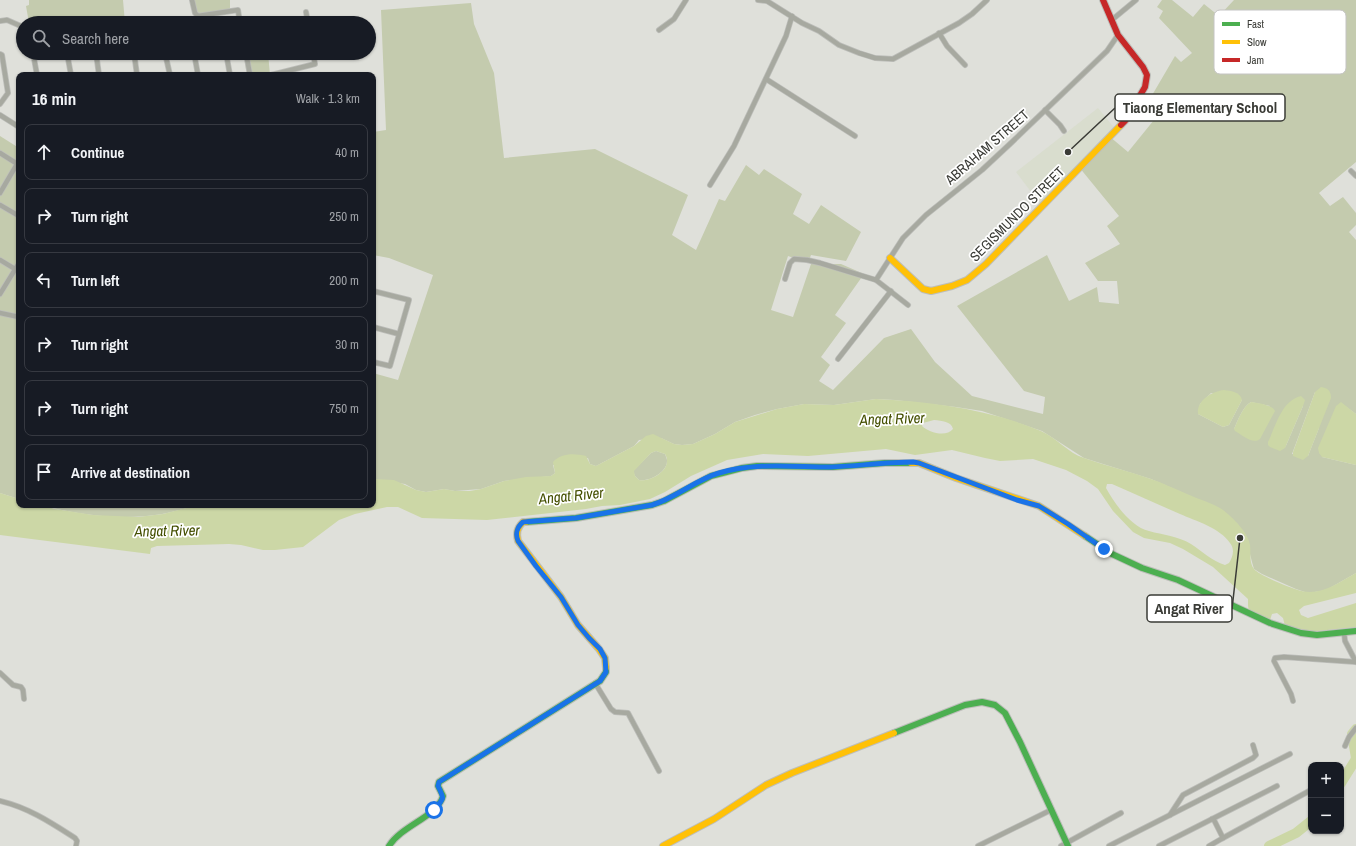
<!DOCTYPE html>
<html lang="en">
<head>
<meta charset="utf-8">
<style>
  body { margin:0; font-family:"Archivo Narrow",sans-serif; background:#20242c; color:#f1f3f6 }
  .controls { position:absolute; right:12px; bottom:12px; display:grid; overflow:hidden; border-radius:8px; box-shadow:0 1px 3px #0004 }
  .controls button { width:36px; height:36px; display:grid; place-items:center; padding:0; border:0; border-bottom:1px solid #363941; background:#171b24; color:#f1f3f6; font:20px sans-serif }
  .stop { position:absolute; width:12px; height:12px; margin:-9px; border:3px solid #1a73e8; border-radius:50%; background:#fff }
  .stop.end { background:#1a73e8; border-color:#fff; box-shadow:0 1px 4px #0008 }
  .list { margin:0; padding:0; list-style:none }
  h2 { display:flex; justify-content:space-between; align-items:center; height:52px; margin:0; padding:0 16px; font-size:17px }
  h2 small { font-size:13px; font-weight:400; color:#9ea1a6 }
  .list li { display:grid; grid-template-columns:26px 1fr auto; gap:12px; align-items:center; box-sizing:border-box; height:56px; margin:0 8px 8px; padding:0 8px; border:1px solid #363941; border-radius:8px }
  .list b { display:block; font-size:15px; white-space:nowrap }
  .list em { font-size:13px; font-style:normal; color:#9ea1a6 }
  .icon { flex:none; width:22px; height:22px; fill:none; stroke:currentColor; stroke-width:2; stroke-linecap:round; stroke-linejoin:round }
  .map { position:relative; flex:none; width:1356px; height:846px; overflow:hidden }
  .search { position:absolute; background:#171b24; box-shadow:0 1px 3px #0004; left:16px; top:16px; width:360px; height:44px; display:flex; align-items:center; gap:10px; box-sizing:border-box; padding:0 14px; border-radius:22px; color:#9ea1a6; font-size:15px }
  .panel { position:absolute; background:#171b24; box-shadow:0 1px 3px #0004; left:16px; top:72px; width:360px; height:436px; border-radius:8px }
  .map>svg:first-child { display:block }
  .built { fill:#d9ddce }
  .green { fill:#c4cbae; fill-rule:evenodd }
  .water { fill:#ccd7a6; fill-rule:evenodd }
  .lines { fill:none; stroke-linecap:round; stroke-linejoin:round }
  .river { stroke:#ccd7a6; stroke-width:10 }
  .street-casing { stroke:#bdbeba; stroke-width:6 }
  .fast-casing { stroke:#bdbeba; stroke-width:8 }
  .slow-casing { stroke:#bdbeba; stroke-width:8 }
  .jam-casing { stroke:#bdbeba; stroke-width:8 }
  .street { stroke:#a7a9a0; stroke-width:4.5 }
  .fast { stroke:#4caf50; stroke-width:6 }
  .slow { stroke:#ffc107; stroke-width:6 }
  .jam { stroke:#c62828; stroke-width:6 }
  .route { stroke:#1a73e8; stroke-width:5 }
  .labels { text-anchor:middle; stroke-width:3.5; stroke-linejoin:round; paint-order:stroke }
  .street-label { font-size:14px; fill:#3a3b36; stroke:#fff }
  .water-label { font-size:15px; font-style:italic; fill:#444f00; stroke:#fff }
  .key { fill:#fff; stroke:#c4c4c3; stroke-width:1 }
  .key-label { font-size:11px; fill:#3a3b36 }
  .leader { fill:none; stroke:#3a3b36; stroke-width:1.5 }
  .callout-dot { fill:#3a3b36; stroke:#fff; stroke-width:1.5 }
  .callout { fill:#fff; stroke:#3a3b36; stroke-width:1.5 }
  .callout-label { font-size:15px; text-anchor:middle; font-weight:bold; fill:#3a3b36 }
</style>
</head>
<body>
<div class="map">
<svg width="1356" height="846" viewBox="0 0 1356 846">
  <rect width="100%" height="100%" fill="#dfe0da"/>
  <path class="built" d="M1098 108 1116 130 1041 205 1016 172Z"/>
  <g class="green">
    <path d="M29 0H123L125 23H29L26 6 29 5Z"/>
    <path d="M192 0H230V12L195 19Z"/>
    <path d="M1162 0H1172L1193 17 1204 4 1219 16 1234 0H1356V162L1319 193 1330 206 1343 197 1356 213V225L1349 232 1356 240V414L1341 403 1322 457 1356 465V573L1328 589 1321 591 1308 593 1296 589 1262 574 1254 569 1252 562 1245 534 1222 510 1151 479 1084 458 1042 431 982 411 956 407 895 400 876 399 834 405 804 404 777 409 755 415 735 422 715 434 693 444 682 445 674 444 661 438 639 440 634 446 596 466 590 464 588 458 553 465 555 473 551 476 504 481 481 489 455 491 444 489 426 492 416 490 405 484 373 479V373L398 380 433 275 389 258 373 255V132L386 130 381 10 471 3 474 24 494 73 504 158 595 149 688 195 672 235 696 250 719 199 725 201 746 165 759 175 764 169 802 194 793 214 809 224 821 205 861 232 846 261 811 255 808 263 788 256 771 310 793 317 811 264H841L864 274 835 315 846 323 821 357 830 365 819 381 833 390 884 338 911 329 935 362 972 396 1043 414 1045 397 1024 391 957 306 1047 255 1069 301 1097 287 1099 302 1119 304 1117 281H1098L1085 263 1120 244 1107 226 1119 216 1079 167 1109 136 1128 152 1158 115 1152 109 1156 103 1151 97 1175 56 1181 62 1192 53 1159 18 1163 11 1157 7ZM1315 392 1319 428 1308 456 1292 454ZM1211 393 1242 400 1229 425 1223 427 1198 414 1200 404ZM1298 397 1303 406 1285 448ZM1251 402 1270 406 1234 429C1238 420 1243 406 1251 402Z"/>
    <path d="M260 53H268L270 75H247L244 57Z"/>
    <path d="M0 136 19 148V499L0 493Z"/>
    <path d="M656 451 665 454C665 454 667 459 667 460 668 472 649 482 639 480L635 476 633 471 651 453Z"/>
    <path d="M41 505H198C186 508 174 512 162 514 122 521 79 515 41 505Z"/>
  </g>
  <g class="water">
    <path d="M1321 387C1328 388 1331 391 1331 398L1308 456 1303 460 1293 456V452L1315 392Z"/>
    <path d="M1224 390C1232 391 1240 392 1242 400L1229 425 1223 427 1198 414C1196 400 1213 391 1224 390Z"/>
    <path d="M1301 396 1305 400 1303 406 1285 448 1280 451 1270 447 1268 445V442C1276 426 1281 401 1301 396Z"/>
    <path d="M876 399C929 401 992 410 1041 431 1057 438 1068 453 1084 458 1106 466 1129 471 1151 479 1163 483 1175 489 1187 494 1198 499 1213 503 1223 510 1233 518 1248 532 1250 545 1251 553 1249 563 1254 569 1259 575 1286 586 1295 589 1318 598 1336 584 1356 573V593L1304 606 1299 610 1301 615 1308 618 1356 603V627L1308 632 1285 626 1283 618 1277 613 1272 614 1270 620 1249 611 1248 606V599L1213 567 1183 549 1170 543 1144 538 1133 532 1113 511 1098 489 1087 481 1066 470 1033 459 1000 461 985 458 952 450 915 455 886 449 808 456 763 454 727 460 691 476 665 492 650 499 620 505 602 506 586 509 487 520 422 518 398 507H387L355 514 339 520 303 547 275 550H263L241 545 229 544 157 546 151 548 150 554 0 535V493L19 499V505H41L55 509 93 515 138 517 163 514 198 505H373V479H374L394 480 416 490 426 492 444 489 455 491H470L481 489 504 481 526 477 551 476 555 473 553 462C561 453 574 453 586 456L590 464 596 466 634 446 646 436 653 434 674 444 682 445 693 444 715 434 735 422 777 409 804 404 834 405ZM934 420C942 421 951 421 953 429 946 438 928 432 922 426L923 423ZM656 451 665 454C666 456 667 458 667 460 668 472 649 482 639 480L635 476 634 471 651 453ZM1107 484H1112C1135 494 1157 504 1180 514 1196 521 1220 528 1230 543 1235 549 1233 557 1229 563L1225 565C1212 561 1202 551 1191 544 1178 536 1163 535 1149 531 1131 527 1114 503 1106 488Z"/>
    <path d="M1251 402C1258 403 1273 405 1275 411L1260 439C1253 445 1242 435 1235 431L1234 429C1238 420 1243 406 1251 402Z"/>
    <path d="M1341 402 1356 414V465L1322 457 1319 453 1318 448 1336 406Z"/>
  </g>
  <g class="lines">
    <g class="river">
      <path d="M1356 729 1352 734 1356 758"/>
      <path d="M1341 783 1356 759"/>
      <path d="M1269 846 1296 833 1311 821"/>
    </g>
    <defs>
      <g id="street">
        <path d="M192 0 195 13 198 16 238 10 240 23"/>
        <path d="M758 0 767 1 802 23 819 31 839 45 859 53 875 58 893 59 959 23 972 14 987 0"/>
        <path d="M306 12 308 23"/>
        <path d="M1113 19 1136 0"/>
        <path d="M0 21 7 20 23 27"/>
        <path d="M659 30 674 19 686 0"/>
        <path d="M939 33 947 46 965 65"/>
        <path d="M33 53 37 75"/>
        <path d="M67 53 71 75"/>
        <path d="M96 53 99 75"/>
        <path d="M134 53 137 75"/>
        <path d="M165 53 170 75"/>
        <path d="M194 53 198 75"/>
        <path d="M226 53 230 75"/>
        <path d="M246 53 250 75"/>
        <path d="M0 54 2 55 8 93 0 104"/>
        <path d="M271 75 315 64 313 53"/>
        <path d="M766 79 855 136"/>
        <path d="M1045 110 1060 125 1064 131"/>
        <path d="M0 115 19 127"/>
        <path d="M0 153 19 165"/>
        <path d="M1351 171 1356 176"/>
        <path d="M710 185 734 146 786 36 792 16"/>
        <path d="M0 193 17 164"/>
        <path d="M0 205 19 216"/>
        <path d="M0 260 15 269"/>
        <path d="M785 279 790 263 794 259 807 260 820 263 876 280 908 305"/>
        <path d="M876 280 903 238 926 215 982 170 1011 143 1107 51 1118 35"/>
        <path d="M373 291 409 300 390 366 373 362"/>
        <path d="M0 294 19 263"/>
        <path d="M0 313 19 317"/>
        <path d="M373 327 399 334"/>
        <path d="M838 359 891 291"/>
        <path d="M1344 632 1345 641 1356 662"/>
        <path d="M0 673 13 685 21 687 23 690 24 699"/>
        <path d="M595 683 611 709 615 712 628 713 659 771"/>
        <path d="M1293 701 1291 694 1274 661 1275 658 1284 657 1356 662"/>
        <path d="M1345 746 1349 737 1356 728"/>
        <path d="M0 801C29 808 50 822 75 838L77 841 76 846"/>
        <path d="M1170 815 1183 795 1253 758 1256 755 1253 745"/>
        <path d="M1223 838 1311 790"/>
        <path d="M978 846 1051 810"/>
        <path d="M1061 846 1121 813"/>
        <path d="M1109 846 1290 754"/>
        <path d="M1159 846 1277 786"/>
        <path d="M1209 846 1223 838 1214 820 1212 819"/>
      </g>
      <g id="fast">
        <path d="M526 522 576 518 652 505 664 501 711 476 742 468 757 466 833 467 885 463H911"/>
        <path d="M1085 536 1112 554 1142 568 1178 580 1270 623 1301 633 1317 635 1356 631"/>
        <path d="M894 733 965 705 982 702 995 705 1005 713 1020 742 1068 846"/>
        <path d="M389 846C402 825 437 817 443 796L438 786 439 782 600 681 606 672V668"/>
      </g>
      <g id="slow">
        <path d="M890 258 923 289 931 291 952 286 967 280 986 264 1121 125"/>
        <path d="M911 463H919L956 478 1039 506 1085 536"/>
        <path d="M526 522H523C517 528 516 533 518 541L561 597 578 625 599 649 605 658 606 668"/>
        <path d="M663 846 714 819 766 785 792 773 894 733"/>
      </g>
      <path id="jam" d="M1103 0 1118 35 1143 67 1147 75 1145 87 1125 121 1121 125"/>
    </defs>
    <use href="#street" class="street-casing"/>
    <use href="#fast" class="fast-casing"/>
    <use href="#slow" class="slow-casing"/>
    <use href="#jam" class="jam-casing"/>
    <use href="#street" class="street"/>
    <use href="#fast" class="fast"/>
    <use href="#slow" class="slow"/>
    <use href="#jam" class="jam"/>
  </g>
  <g class="lines">
    <path class="route" d="M434 810C444 798 445 800 438 786L439 782 600 681 606 672 605 658 600 649 589 638 578 625 561 597 536 566 518 541C515 534 517 527 523 522L576 518 652 505C676 498 695 480 719 473 755 462 793 467 831 467 858 466 886 462 913 462L919 463 1017 500 1039 506 1068 524 1104 549"/>
  </g>
  <g class="labels">
    <g class="street-label">
      <text transform="translate(987 147) rotate(-41)" y="5">ABRAHAM STREET</text>
      <text transform="translate(1017 214) rotate(-45)" y="5">SEGISMUNDO STREET</text>
    </g>
    <g class="water-label">
      <text transform="translate(892 419) rotate(-2)" y="5">Angat River</text>
      <text transform="translate(571 496) rotate(-6)" y="5">Angat River</text>
      <text transform="translate(167 531) rotate(-1)" y="5">Angat River</text>
    </g>
  </g>
  <rect x="1214" y="10" width="132" height="64" rx="6" class="key"/>
  <rect x="1222" y="22" width="18" height="4" fill="#4caf50"/>
  <rect x="1222" y="40" width="18" height="4" fill="#ffc107"/>
  <rect x="1222" y="58" width="18" height="4" fill="#c62828"/>
  <g class="key-label">
    <text x="1247" y="28">Fast</text>
    <text x="1247" y="46">Slow</text>
    <text x="1247" y="64">Jam</text>
  </g>
  <path class="leader" d="M1068 152L1115 108M1240 538L1232 609"/>
  <g class="callout-dot">
    <circle cx="1068" cy="152" r="4"/>
    <circle cx="1240" cy="538" r="4"/>
  </g>
  <g class="callout">
    <rect x="1115" y="94" width="170" height="27" rx="4"/>
    <rect x="1147" y="595" width="85" height="27" rx="4"/>
  </g>
  <g class="callout-label">
    <text x="1200" y="113">Tiaong Elementary School</text>
    <text x="1189" y="614">Angat River</text>
  </g>
</svg>
<div class="controls">
<button>+</button>
<button>−</button>
</div>
<div class="stop" style="left:434px;top:810px"></div>
<div class="stop end" style="left:1104px;top:549px"></div>
<div class="search"><svg class="icon" aria-label="search" viewBox="0 0 24 24"><circle cx="10" cy="10" r="6"/><path d="M15 15l6 6"/></svg>Search here</div>
<section class="panel">
<h2>16 min<small>Walk · 1.3 km</small></h2>
<ul class="list">
<li><svg class="icon" aria-label="ahead" viewBox="0 0 24 24"><path d="M12 20V5M6 11l6-6 6 6"/></svg><div><b>Continue</b></div><em>40 m</em></li>
<li><svg class="icon" aria-label="right" viewBox="0 0 24 24"><path d="M7 20v-9h11M14 6l5 5-5 5"/></svg><div><b>Turn right</b></div><em>250 m</em></li>
<li><svg class="icon" aria-label="left" viewBox="0 0 24 24"><path d="M17 20v-9H6M10 6l-5 5 5 5"/></svg><div><b>Turn left</b></div><em>200 m</em></li>
<li><svg class="icon" aria-label="right" viewBox="0 0 24 24"><path d="M7 20v-9h11M14 6l5 5-5 5"/></svg><div><b>Turn right</b></div><em>30 m</em></li>
<li><svg class="icon" aria-label="right" viewBox="0 0 24 24"><path d="M7 20v-9h11M14 6l5 5-5 5"/></svg><div><b>Turn right</b></div><em>750 m</em></li>
<li><svg class="icon" aria-label="arrive" viewBox="0 0 24 24"><path d="M6 21V4h12l-3 4 3 4H6"/></svg><div><b>Arrive at destination</b></div></li>
</ul>
</section>
</div>
</body>
</html>
